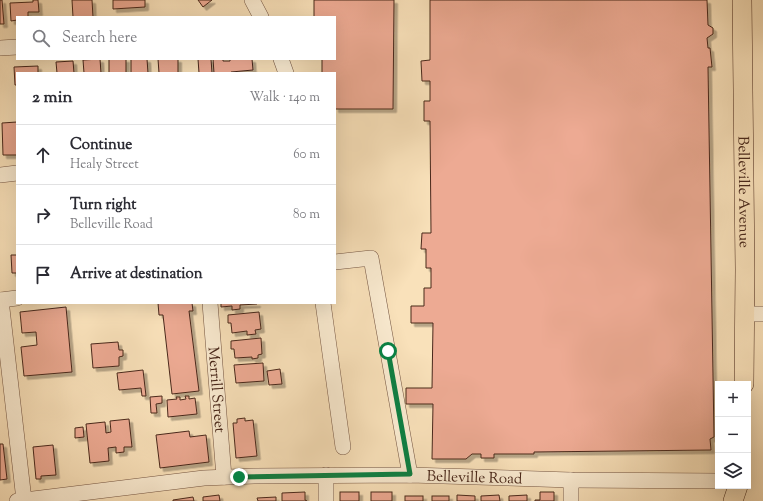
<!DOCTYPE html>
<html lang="en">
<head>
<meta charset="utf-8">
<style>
  body { margin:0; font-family:"Sorts Mill Goudy",serif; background:#f7f7f7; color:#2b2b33 }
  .controls { position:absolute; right:12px; bottom:12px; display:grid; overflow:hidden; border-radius:0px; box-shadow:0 4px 16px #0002 }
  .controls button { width:36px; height:36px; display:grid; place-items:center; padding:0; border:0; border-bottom:1px solid #e1e1e2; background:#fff; color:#2b2b33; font:20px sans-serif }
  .stop { position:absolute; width:12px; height:12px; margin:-9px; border:3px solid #0b8043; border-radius:50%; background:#fff }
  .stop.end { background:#0b8043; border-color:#fff; box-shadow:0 1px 4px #0008 }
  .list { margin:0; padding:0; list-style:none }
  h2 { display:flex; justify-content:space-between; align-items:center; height:52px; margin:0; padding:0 16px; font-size:17px }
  h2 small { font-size:13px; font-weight:400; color:#7c7c81 }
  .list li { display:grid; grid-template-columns:26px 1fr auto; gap:12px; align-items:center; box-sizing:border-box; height:60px; padding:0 16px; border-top:1px solid #e1e1e2 }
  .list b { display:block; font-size:15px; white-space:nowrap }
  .list p { margin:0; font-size:13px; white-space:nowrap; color:#7c7c81 }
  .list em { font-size:13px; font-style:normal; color:#7c7c81 }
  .icon { flex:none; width:22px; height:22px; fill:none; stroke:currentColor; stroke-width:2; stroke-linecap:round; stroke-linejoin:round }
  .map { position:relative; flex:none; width:763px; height:501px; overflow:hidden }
  .search { position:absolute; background:#fff; box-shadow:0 4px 16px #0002; left:16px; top:16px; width:320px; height:44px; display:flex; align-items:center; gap:10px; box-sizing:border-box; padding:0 14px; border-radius:0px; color:#7c7c81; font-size:15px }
  .panel { position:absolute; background:#fff; box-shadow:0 4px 16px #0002; left:16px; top:72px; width:320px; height:232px; border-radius:0px }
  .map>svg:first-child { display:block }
  .building { fill:#edaa93; stroke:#49281b; filter:url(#shadow) }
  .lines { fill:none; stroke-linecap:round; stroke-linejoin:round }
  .minor-casing { stroke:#755643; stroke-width:16 }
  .major-casing { stroke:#49281b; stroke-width:20 }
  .minor { stroke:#fbecd2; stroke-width:15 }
  .major { stroke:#f9e1ba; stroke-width:19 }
  .route { stroke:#0b8043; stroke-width:5 }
  .labels { text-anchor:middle; stroke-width:3; stroke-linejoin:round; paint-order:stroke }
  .street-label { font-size:15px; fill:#49281b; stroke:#fbecd2 }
</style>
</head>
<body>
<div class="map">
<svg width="763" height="501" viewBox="0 0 763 501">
  <defs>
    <filter id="shadow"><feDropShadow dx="3.5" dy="3.5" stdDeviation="0" flood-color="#0004"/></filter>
  </defs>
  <rect width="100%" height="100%" fill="#f9e1ba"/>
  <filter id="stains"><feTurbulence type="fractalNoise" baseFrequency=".005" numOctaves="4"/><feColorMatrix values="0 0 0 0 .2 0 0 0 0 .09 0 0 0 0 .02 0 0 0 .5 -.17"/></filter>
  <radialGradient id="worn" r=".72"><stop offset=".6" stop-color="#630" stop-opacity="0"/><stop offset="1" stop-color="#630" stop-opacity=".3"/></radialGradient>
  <g class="building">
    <path d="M0 0H2L4 24H0Z"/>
    <path d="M33 0H38L39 12H28V17H17V20L11 21 10 3 33 2Z"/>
    <path d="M72 0H92L93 17H73Z"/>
    <path d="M113 0H145V7L113 9Z"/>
    <path d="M198 0H212L203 7Z"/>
    <path d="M314 0H394L393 109H335V73H322V59H335V17H314Z"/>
    <path d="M430 0H707L708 25 713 28V34L707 38 708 48H710L712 67H708L714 437 710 439 711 450 534 452V454H494V458H481V454H472L466 459H432L433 404H406V388H432L433 323H411V306H424V288H431V268H426V249H421L422 233H431L430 121H424V101H430V81H422L421 61 430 60Z"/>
    <path d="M100 59 101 73H84L83 60Z"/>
    <rect x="109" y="59" width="17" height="14"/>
    <path d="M131 59H147L148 73H131Z"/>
    <path d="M158 59H178V73H159Z"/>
    <path d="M198 59H211L212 73H199Z"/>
    <path d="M213 59H223V61H230V59H252L253 70 231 72V73H214Z"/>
    <path d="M73 61 74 73H57L56 62Z"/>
    <path d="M38 66V73H17V85H15L14 67Z"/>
    <path d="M17 122V155H3L2 123Z"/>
    <path d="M11 255H17V273H12Z"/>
    <path d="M158 303H192L193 311H189L199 391 172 394 163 315H159Z"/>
    <path d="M221 303H257V304L240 305V309L232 310V306L221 307Z"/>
    <path d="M66 307 72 372 24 376 21 347 37 345 36 332 22 333 20 312Z"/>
    <path d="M259 312 261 329 255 330 256 334 247 335V331L232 333 231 323H228V315Z"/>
    <path d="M261 338 262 354 258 355V358L252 359V357L235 358 234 349H231V341Z"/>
    <path d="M118 342 119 350H123V356L119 357V366L93 368 91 344Z"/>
    <path d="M263 363 264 381 236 383 234 365Z"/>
    <path d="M280 369 282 384 269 385 267 371Z"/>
    <path d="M143 370 146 396H142L141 388 119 390 117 373Z"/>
    <path d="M162 396V403L156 404 157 413H151L150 397Z"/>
    <path d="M185 396H189V399L195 398 197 414 168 417 167 400 177 399 176 397H180V400L186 399Z"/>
    <path d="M245 418V421L253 420 257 456 236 458 233 423H237V419Z"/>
    <path d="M129 419 132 447H124V452L116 453V447L108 448 109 461 90 463 86 424 105 422 106 433 111 432 110 421Z"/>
    <path d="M83 427 84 437 75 438V428Z"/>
    <path d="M189 431 190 437 206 435 209 462 160 468 156 435Z"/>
    <path d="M0 444H3L7 479 0 480Z"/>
    <path d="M53 445 56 475 41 476V479H36L33 447Z"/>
    <path d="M305 492V500L307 501H282V493Z"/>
    <rect x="340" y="492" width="19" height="9"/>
    <rect x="371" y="492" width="21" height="9"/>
    <path d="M540 492H554V501H535V500H540Z"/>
    <path d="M219 495 220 501H203V497Z"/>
    <path d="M457 495 475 496V501H457Z"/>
    <path d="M499 495 500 501H481V496Z"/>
    <path d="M527 495V501H509V496Z"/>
    <rect x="405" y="496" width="18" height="5"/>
    <rect x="432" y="496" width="17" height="5"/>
    <path d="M193 497 194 501H173V500Z"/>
    <path d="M276 497V501H258L257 498Z"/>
  </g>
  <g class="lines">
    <defs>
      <g id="minor">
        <path d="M252 0 261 17"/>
        <path d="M0 48 17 47"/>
        <path d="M281 59 286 73"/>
        <path d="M0 175 17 173"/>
        <path d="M335 262 371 258 410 475"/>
        <path d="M0 300 17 298"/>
        <path d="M1 300 24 500"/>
        <path id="s1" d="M210 303 224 477"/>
        <path d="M323 303 343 447"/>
        <path d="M745 314H763"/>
        <path id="s2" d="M17 501 204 478 254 476 410 475 571 480 718 481"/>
        <path d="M326 501V475"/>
        <path d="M571 501V480"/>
      </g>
      <g id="major">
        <path id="s3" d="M742 0 745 269 744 384"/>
        <path d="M733 501 738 486"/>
      </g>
    </defs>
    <use href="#minor" class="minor-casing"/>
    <use href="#major" class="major-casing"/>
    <use href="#minor" class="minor"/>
    <use href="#major" class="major"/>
  </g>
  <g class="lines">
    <path class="route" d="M239 477 410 474 388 351"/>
  </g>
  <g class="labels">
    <g class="street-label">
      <text dy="5" stroke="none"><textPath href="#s3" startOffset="192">Belleville Avenue</textPath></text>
      <text dy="5" stroke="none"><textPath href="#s1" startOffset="87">Merrill Street</textPath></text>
      <text dy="5" stroke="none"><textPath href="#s2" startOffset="459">Belleville Road</textPath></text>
    </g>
  </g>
  <rect width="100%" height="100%" filter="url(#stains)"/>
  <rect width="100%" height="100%" fill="url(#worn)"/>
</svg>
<div class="controls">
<button>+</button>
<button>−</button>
<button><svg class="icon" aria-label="layers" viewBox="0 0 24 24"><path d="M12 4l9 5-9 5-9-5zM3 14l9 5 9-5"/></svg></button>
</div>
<div class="stop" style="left:388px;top:351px"></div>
<div class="stop end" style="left:239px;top:477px"></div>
<div class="search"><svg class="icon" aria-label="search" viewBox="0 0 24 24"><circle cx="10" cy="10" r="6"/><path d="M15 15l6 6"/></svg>Search here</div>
<section class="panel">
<h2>2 min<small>Walk · 140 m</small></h2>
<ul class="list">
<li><svg class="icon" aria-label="ahead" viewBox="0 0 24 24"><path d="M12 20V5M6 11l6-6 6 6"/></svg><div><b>Continue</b><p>Healy Street</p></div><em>60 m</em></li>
<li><svg class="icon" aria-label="right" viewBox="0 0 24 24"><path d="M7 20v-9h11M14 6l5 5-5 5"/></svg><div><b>Turn right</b><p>Belleville Road</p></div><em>80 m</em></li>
<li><svg class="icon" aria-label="arrive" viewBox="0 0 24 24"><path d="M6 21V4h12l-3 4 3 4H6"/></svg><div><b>Arrive at destination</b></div></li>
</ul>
</section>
</div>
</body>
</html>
